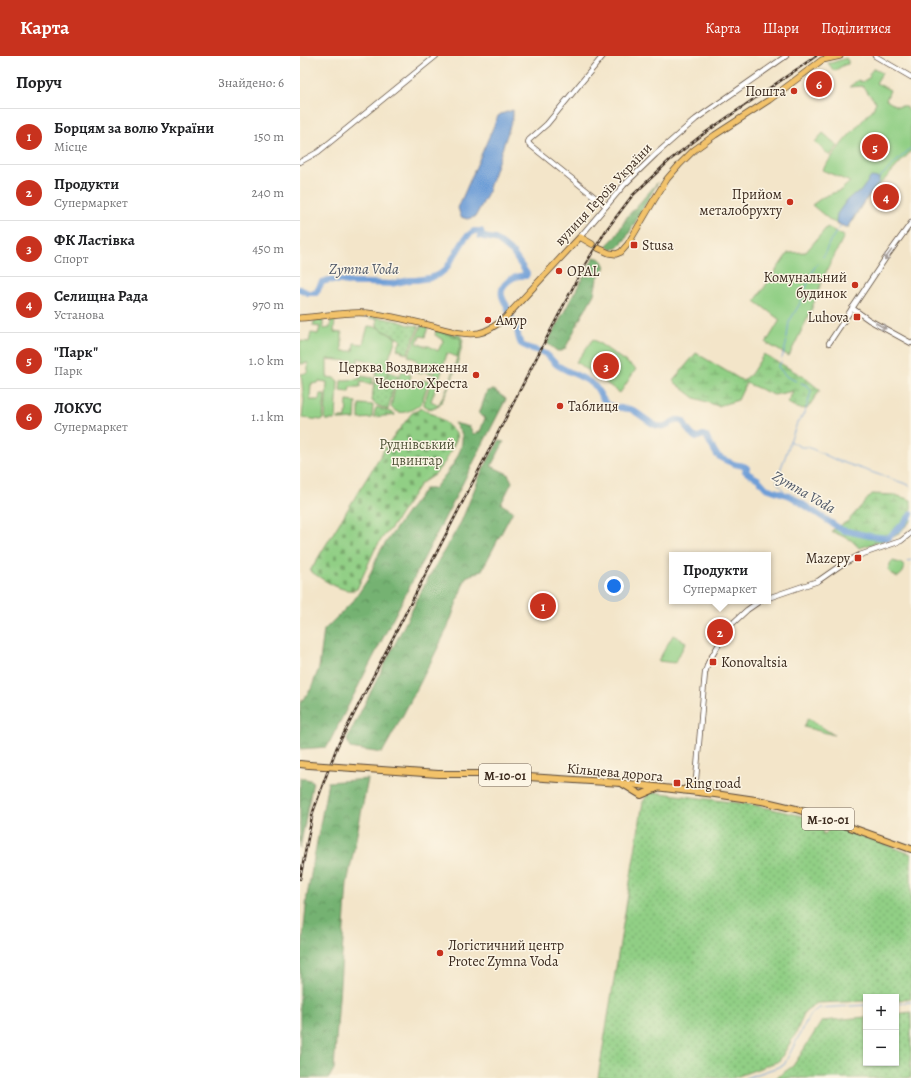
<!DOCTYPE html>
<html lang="uk">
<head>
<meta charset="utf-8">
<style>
  body { margin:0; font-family:Alegreya,serif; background:#f2f2f2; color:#202124 }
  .controls { position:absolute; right:12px; bottom:12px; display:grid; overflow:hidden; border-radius:0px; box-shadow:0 1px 3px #0004 }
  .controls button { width:36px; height:36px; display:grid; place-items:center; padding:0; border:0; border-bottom:1px solid #e0e0e0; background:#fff; color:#202124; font:20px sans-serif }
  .you { position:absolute; left:314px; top:530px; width:14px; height:14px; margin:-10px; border:3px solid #fff; border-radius:50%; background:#1a73e8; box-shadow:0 0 0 6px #1a73e833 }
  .badge { display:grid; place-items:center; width:26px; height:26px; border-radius:50%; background:#c8321e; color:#fff; font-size:13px; font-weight:700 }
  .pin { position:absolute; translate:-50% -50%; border:2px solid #fff; box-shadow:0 1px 4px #0006 }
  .popup { position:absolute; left:369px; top:496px; width:102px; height:52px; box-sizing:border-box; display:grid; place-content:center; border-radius:0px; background:#fff; filter:drop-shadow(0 1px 3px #0005); font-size:13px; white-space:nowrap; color:#757577 }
  .popup b { font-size:15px; color:#202124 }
  .popup::after { content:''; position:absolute; left:50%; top:100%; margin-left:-8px; border:8px solid transparent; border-top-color:#fff }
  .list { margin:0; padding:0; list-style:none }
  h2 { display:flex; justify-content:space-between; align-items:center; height:52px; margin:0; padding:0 16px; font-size:17px }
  h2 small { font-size:13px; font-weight:400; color:#757577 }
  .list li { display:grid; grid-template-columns:26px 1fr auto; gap:12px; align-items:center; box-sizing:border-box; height:56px; padding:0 16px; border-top:1px solid #e0e0e0 }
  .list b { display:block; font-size:15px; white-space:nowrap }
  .list p { margin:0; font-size:13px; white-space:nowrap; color:#757577 }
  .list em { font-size:13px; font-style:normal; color:#757577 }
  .map { position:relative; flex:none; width:611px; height:1022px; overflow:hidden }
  header { display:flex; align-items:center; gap:24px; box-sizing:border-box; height:56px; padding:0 20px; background:#c8321e; color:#fff }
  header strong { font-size:19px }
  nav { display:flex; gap:22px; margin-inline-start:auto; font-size:14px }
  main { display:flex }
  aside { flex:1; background:#fff }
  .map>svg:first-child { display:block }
  .grass { fill:url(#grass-dots); stroke:#667c52 }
  .forest { fill:url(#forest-crowns); stroke:#586e48 }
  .wetland { fill:url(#wetland-marsh); stroke:#667c52 }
  .cemetery { fill:url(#cemetery-stones); stroke:#667c52 }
  .green { fill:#91cf85; stroke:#667c52 }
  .water { fill:#6e9ed7; stroke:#54647a }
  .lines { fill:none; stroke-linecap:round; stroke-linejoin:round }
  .stream { stroke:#6e9ed7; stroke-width:1 }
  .river { stroke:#6e9ed7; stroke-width:6 }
  .minor-casing { stroke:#574638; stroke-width:6 }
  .major-casing { stroke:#574638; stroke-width:7 }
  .highway-casing { stroke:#574638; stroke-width:8 }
  .minor { stroke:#fff; stroke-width:4.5 }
  .major { stroke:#f2c26a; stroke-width:5.5 }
  .highway { stroke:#f2c26a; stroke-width:6 }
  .rail-casing { stroke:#3b2a1e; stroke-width:2.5 }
  .rail { stroke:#fcf5e5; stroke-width:1; stroke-dasharray:3; stroke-linecap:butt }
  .highway-bridge-casing { stroke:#574638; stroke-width:8; stroke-linecap:butt }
  .highway-bridge { stroke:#f2c26a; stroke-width:6 }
  .oneway { stroke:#a79f9a }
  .poi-dot { fill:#c8321e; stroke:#fcf5e5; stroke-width:1.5 }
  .labels { text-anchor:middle; stroke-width:3; stroke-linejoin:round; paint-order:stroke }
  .shield { fill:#fcf5e5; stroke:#75675a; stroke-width:1 }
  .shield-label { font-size:13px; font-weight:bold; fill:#3b2a1e }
  .poi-label { font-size:14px; fill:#3b2a1e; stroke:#fcf5e5; text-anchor:start }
  .street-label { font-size:14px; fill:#3b2a1e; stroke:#fcf5e5 }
  .park-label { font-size:14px; fill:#505338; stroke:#fcf5e5 }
  .water-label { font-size:15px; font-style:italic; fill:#4f5868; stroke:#fcf5e5 }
</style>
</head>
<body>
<header>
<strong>Карта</strong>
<nav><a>Карта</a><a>Шари</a><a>Поділитися</a></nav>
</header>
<main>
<aside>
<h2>Поруч<small>Знайдено: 6</small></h2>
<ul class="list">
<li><span class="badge">1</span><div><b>Борцям за волю України</b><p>Місце</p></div><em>150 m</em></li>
<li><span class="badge">2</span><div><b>Продукти</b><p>Супермаркет</p></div><em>240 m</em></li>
<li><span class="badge">3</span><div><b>ФК Ластівка</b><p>Спорт</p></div><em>450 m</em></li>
<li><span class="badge">4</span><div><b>Селищна Рада</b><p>Установа</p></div><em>970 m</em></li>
<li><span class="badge">5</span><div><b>&quot;Парк&quot;</b><p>Парк</p></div><em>1.0 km</em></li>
<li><span class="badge">6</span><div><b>ЛОКУС</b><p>Супермаркет</p></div><em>1.1 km</em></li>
</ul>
</aside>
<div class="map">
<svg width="611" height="1022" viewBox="0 0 611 1022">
  <defs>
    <pattern id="grass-dots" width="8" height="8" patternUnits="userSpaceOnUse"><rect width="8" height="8" fill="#91cf85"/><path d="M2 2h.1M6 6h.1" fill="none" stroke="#78a86c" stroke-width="1.8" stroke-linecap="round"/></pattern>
    <pattern id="forest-crowns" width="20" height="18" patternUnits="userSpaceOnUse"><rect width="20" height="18" fill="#74b272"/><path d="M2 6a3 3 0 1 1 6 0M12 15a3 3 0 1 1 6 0" fill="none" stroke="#60915d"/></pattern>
    <pattern id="wetland-marsh" width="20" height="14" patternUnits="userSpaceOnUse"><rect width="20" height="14" fill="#91cf85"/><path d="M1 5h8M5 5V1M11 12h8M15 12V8" fill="none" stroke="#78a86c"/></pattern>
    <pattern id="cemetery-stones" width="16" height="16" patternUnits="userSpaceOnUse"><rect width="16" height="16" fill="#91cf85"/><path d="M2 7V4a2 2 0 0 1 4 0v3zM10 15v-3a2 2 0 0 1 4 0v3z" fill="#78a86c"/></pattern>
  </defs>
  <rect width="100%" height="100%" fill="#fcf5e5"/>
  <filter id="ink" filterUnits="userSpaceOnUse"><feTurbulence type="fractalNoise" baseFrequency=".025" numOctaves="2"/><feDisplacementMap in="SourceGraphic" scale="8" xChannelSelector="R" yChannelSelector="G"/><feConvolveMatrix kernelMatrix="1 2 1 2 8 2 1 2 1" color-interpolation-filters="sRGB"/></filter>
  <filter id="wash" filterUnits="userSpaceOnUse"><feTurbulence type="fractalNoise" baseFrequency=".012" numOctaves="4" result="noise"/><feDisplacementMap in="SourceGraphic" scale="16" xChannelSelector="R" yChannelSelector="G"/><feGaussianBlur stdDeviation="0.9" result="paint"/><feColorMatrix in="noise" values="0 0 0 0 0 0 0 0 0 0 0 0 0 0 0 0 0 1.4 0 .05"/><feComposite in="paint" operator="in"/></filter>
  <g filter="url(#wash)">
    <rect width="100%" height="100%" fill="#f3e5c9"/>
    <g class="grass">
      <path d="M71 260 98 265 109 269 119 270 107 298 97 293 101 284 77 271V263L69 262Z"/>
      <path d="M137 274 160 279 163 284C161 298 149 338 139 349 136 353 133 353 128 352H133L137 351 144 339 152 320 161 286 160 282 135 275Z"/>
      <path d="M89 316 98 319 95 328 82 326 86 323Z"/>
      <path d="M74 326 94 330 88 354 75 348 72 345Z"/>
      <path d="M77 351 95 358V359L74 361 75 354Z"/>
      <path d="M352 736 454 749 498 759 518 765 522 769 523 778H525L531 771 535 770 611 798V943L596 944V941H566V945L517 947 505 955 496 977 479 1005 433 1022H298L343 746 348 738Z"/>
      <path d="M611 956V1022H476L493 1010 522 965 566 961V1007H596V958Z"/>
    </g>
    <g class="forest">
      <path d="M358 126 325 184 317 192 310 193 306 190 316 180 327 161Z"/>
      <path d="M294 201 301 203 305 211 297 223 294 238 279 265 265 293 262 295H257L247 287Z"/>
      <path d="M194 334 206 343 27 691 0 693V647L11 633 19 612 24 574 54 544 68 523 80 495 108 455 125 433H134C145 419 164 399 162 380 162 376 157 371 154 367L170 371 173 378 180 376 185 362 179 358 187 335Z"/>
      <path d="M199 385 204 386 191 410 208 418 212 426 201 448 213 455 182 514 166 521C159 538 154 556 147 573 127 615 105 656 82 697L50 692 47 683 127 524 161 466 181 417Z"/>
      <path d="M0 721 13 725 0 792Z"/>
      <path d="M68 723 47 828 34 1013 29 1022H0V912L7 840 28 726Z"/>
    </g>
    <g class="wetland">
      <path d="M396 297 443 325 451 318 464 298 504 321 520 334 507 353 497 352 488 347 493 335 474 339 446 327 438 344 418 350 395 342 373 325Z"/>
      <path d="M572 438 595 439 611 444V465L597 479 589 483 559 492 551 484 531 475 548 465Z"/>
    </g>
    <path class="cemetery" d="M122 352C137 360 147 366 158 380L145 406 134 419 120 428 92 471 83 481 75 493 57 533C44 539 21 522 10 515L87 389 112 357Z"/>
    <g class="green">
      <path d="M546 2 548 5V8L544 9 534 15 528 7H531Z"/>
      <path d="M574 12 582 17 576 27 590 34 586 44 596 50H605L611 57V95L563 147 548 172 531 165 512 149 523 141 541 134 550 126 522 114 543 86 573 53 576 46 562 30 549 31 558 24 562 26 570 21 569 18Z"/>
      <path d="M523 77 538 90 530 100 515 86Z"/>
      <path d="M527 171 544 180 524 220 510 257 489 300 466 287 480 264 455 245 488 197 506 196Z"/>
      <path d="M31 263H35L34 276 42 277V295H53L54 287 63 288 68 270 77 271 96 282 88 305H91C89 313 88 321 81 325L75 324 78 307 58 302V306L27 303V321L34 322 38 325 36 362 34 364H26L25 363 27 326 19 325 18 327 11 328 10 344H19L20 338H25L23 363 21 364 3 362 2 361 4 345 1 318 8 317V307L0 308V285L9 286 11 277 18 278 20 271 13 270 14 265 23 264V273L30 272Z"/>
      <path d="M121 270 128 271 125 281 120 280 117 287 124 290H129L138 295 143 285V284L135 279 136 275 160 282 161 286 157 301 147 297 142 315 131 345 139 349C134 354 129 353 124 349V347L137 306 135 305 131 318 124 315 121 318 114 315 117 304 108 300Z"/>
      <path d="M293 283 336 313 320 337 276 306Z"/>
      <path d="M102 315 111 319 109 326 118 328 121 324 129 325 121 348C112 354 99 362 91 351L96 327Z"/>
      <path d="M60 320 73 322 72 328 61 326 60 331H50L49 336 40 335 41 325 43 324 60 323Z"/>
      <path d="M47 345 56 346 55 363 40 364 38 363V362H46Z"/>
      <path d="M59 348 73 349 72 362 59 363Z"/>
      <path d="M593 505 600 507 604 510C605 515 602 518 598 521 593 519 590 518 588 513L591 506Z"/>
      <path d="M373 579 386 586 375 607 358 605Z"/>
      <path d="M508 662 534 679 504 671Z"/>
    </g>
    <g class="water">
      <path d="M213 54V61L186 141 175 161 167 163 161 161 158 152 198 60 201 58Z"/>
      <path d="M571 121 579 122V127L563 147 547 172 541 169 536 166 537 158 547 144 554 138 560 136Z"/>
    </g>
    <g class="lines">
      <g class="stream">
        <path d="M579 122 611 92"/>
        <path d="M539 172 541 169"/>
        <path d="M523 201 530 185 537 175"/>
        <path d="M482 302 486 289 489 266 499 249 514 212 519 207"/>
        <path d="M481 306 478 311 487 321 496 325"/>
        <path d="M501 327 508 330 511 335C509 343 507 352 503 359 501 362 499 364 497 367 495 373 493 379 490 385L501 391H508L536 404 609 429 611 431"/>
        <path d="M484 438V435L477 426C480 410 487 400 490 385"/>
        <path d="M608 505 611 504"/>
        <path d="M596 947 611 946"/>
        <path d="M446 1022 484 1009 510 958 519 952 566 949"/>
      </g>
      <path class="river" d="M0 233 8 237H16L22 226 29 224 42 225 53 227H69L91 228 110 224H116L130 222 140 218 146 213 166 181 174 175H181L182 178 180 180 183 181 195 183 198 185 213 197 227 218 226 220C215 218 199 228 202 240 203 243 204 246 206 248 209 257 213 265 217 273 218 278 218 283 221 288 225 292 240 294 246 298 250 301 253 306 257 309 269 317 283 320 294 329 299 334 301 342 306 347 311 351 321 352 327 353 330 353 329 352 332 354 340 358 347 365 355 369 371 375 372 359 383 365 386 372 390 378 396 382L403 379 406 380C409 385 414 395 417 399 421 403 427 405 432 407 437 410 442 408 447 412L445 415 449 418 458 423 466 432 492 441 542 474 570 480 588 482 605 466 611 458"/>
    </g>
  </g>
  <g filter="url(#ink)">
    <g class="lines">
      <defs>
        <g id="minor">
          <path d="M303 0 247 68 229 84 228 86 230 89 306 150"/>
          <path d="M575 0 611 21"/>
          <path d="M0 106 18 96 136 0"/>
          <path d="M280 181 324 129 356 98 396 63 486 0"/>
          <path d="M552 252 569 264 611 287"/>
          <path d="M529 287 585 203 611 167"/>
          <path d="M468 542 518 525 541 509 560 499 601 485 611 477"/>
          <path d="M395 736 402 651 405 617 408 607 423 581 433 567 447 554 460 545"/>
        </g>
        <g id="major">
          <path d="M298 192 309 197 316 198 321 196 328 188 354 144 367 123 380 108 394 94 415 79 469 44 522 4 540 0"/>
          <path d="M0 262C23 261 45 255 67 257 88 259 108 264 128 269 144 273 162 280 179 277 189 275 198 268 205 262L280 181 292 188"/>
        </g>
        <g id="highway">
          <path d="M0 708 9 709"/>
          <path d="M53 712 138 718H179L213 720 321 727 415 738 462 745 496 753 530 764 611 793"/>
          <path d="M323 728 341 739 357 732"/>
          <path d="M384 734 396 727 410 736"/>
        </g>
      </defs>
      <use href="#minor" class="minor-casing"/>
      <use href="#major" class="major-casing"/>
      <use href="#highway" class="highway-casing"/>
      <use href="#minor" class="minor"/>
      <use href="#major" class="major"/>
      <use href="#highway" class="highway"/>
      <defs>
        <path id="rail" d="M0 823 13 756 26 720 37 691 241 293 283 212 307 173 332 140 370 104 402 79 516 0"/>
      </defs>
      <use href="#rail" class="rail-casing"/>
      <use href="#rail" class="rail"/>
      <defs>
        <path id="highway-bridge" d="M9 709 53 712"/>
      </defs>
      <use href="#highway-bridge" class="highway-bridge-casing"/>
      <use href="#highway-bridge" class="highway-bridge"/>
    </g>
    <defs><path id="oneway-shaft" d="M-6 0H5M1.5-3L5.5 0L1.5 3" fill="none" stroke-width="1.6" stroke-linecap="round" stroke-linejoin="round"/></defs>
    <g class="oneway">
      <use href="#oneway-shaft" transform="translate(588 199) rotate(126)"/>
      <use href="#oneway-shaft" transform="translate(581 270) rotate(30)"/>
    </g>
  </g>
  <g class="poi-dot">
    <circle cx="494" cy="35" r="4"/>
    <circle cx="490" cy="146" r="4"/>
    <rect x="330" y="185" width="8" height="8" rx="2"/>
    <circle cx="259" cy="215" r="4"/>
    <circle cx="555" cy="229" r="4"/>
    <rect x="553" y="257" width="8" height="8" rx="2"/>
    <circle cx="188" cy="264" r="4"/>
    <circle cx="176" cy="319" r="4"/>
    <circle cx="260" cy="350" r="4"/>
    <rect x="554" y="498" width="8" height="8" rx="2"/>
    <rect x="409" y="602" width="8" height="8" rx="2"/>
    <rect x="373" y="723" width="8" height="8" rx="2"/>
    <circle cx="140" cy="897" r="4"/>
  </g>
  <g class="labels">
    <g class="shield">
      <rect x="179" y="708" width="52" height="22" rx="3"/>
      <rect x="502" y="752" width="52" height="22" rx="3"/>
    </g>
    <g class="shield-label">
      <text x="205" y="724">М-10-01</text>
      <text x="528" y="768">М-10-01</text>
    </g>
    <g class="poi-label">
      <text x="486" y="40" text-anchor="end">Пошта</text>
      <text x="482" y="143" text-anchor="end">Прийом<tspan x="482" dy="16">металобрухту</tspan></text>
      <text x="342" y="194">Stusa</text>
      <text x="267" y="220">OPAL</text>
      <text x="547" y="226" text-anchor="end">Комунальний<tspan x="547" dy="16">будинок</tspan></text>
      <text x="549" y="266" text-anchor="end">Luhova</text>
      <text x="196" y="269">Амур</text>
      <text x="168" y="316" text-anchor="end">Церква Воздвиження<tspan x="168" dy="16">Чесного Хреста</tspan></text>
      <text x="268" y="355">Таблиця</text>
      <text x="550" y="507" text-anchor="end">Mazepy</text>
      <text x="421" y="611">Konovaltsia</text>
      <text x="385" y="732">Ring road</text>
      <text x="148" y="894">Логістичний центр<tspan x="148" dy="16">Protec Zymna Voda</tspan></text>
    </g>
    <g class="street-label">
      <text transform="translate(303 138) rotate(-47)" y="5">вулиця Героїв України</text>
      <text transform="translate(315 716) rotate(5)" y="5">Кільцева дорога</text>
    </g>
    <g class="park-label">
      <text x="117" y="393">Руднівський<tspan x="117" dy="16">цвинтар</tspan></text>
    </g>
    <g class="water-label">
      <text x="64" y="218">Zymna Voda</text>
      <text transform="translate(504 436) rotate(30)" y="5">Zymna Voda</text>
    </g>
  </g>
</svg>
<div class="controls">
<button>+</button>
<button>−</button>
</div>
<div class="you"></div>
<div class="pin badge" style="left:243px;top:550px">1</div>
<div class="pin badge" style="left:420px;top:576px">2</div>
<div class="popup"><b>Продукти</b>Супермаркет</div>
<div class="pin badge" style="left:306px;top:310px">3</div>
<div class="pin badge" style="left:586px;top:141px">4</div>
<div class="pin badge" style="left:575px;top:91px">5</div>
<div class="pin badge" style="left:519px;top:28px">6</div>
</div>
</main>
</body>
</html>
